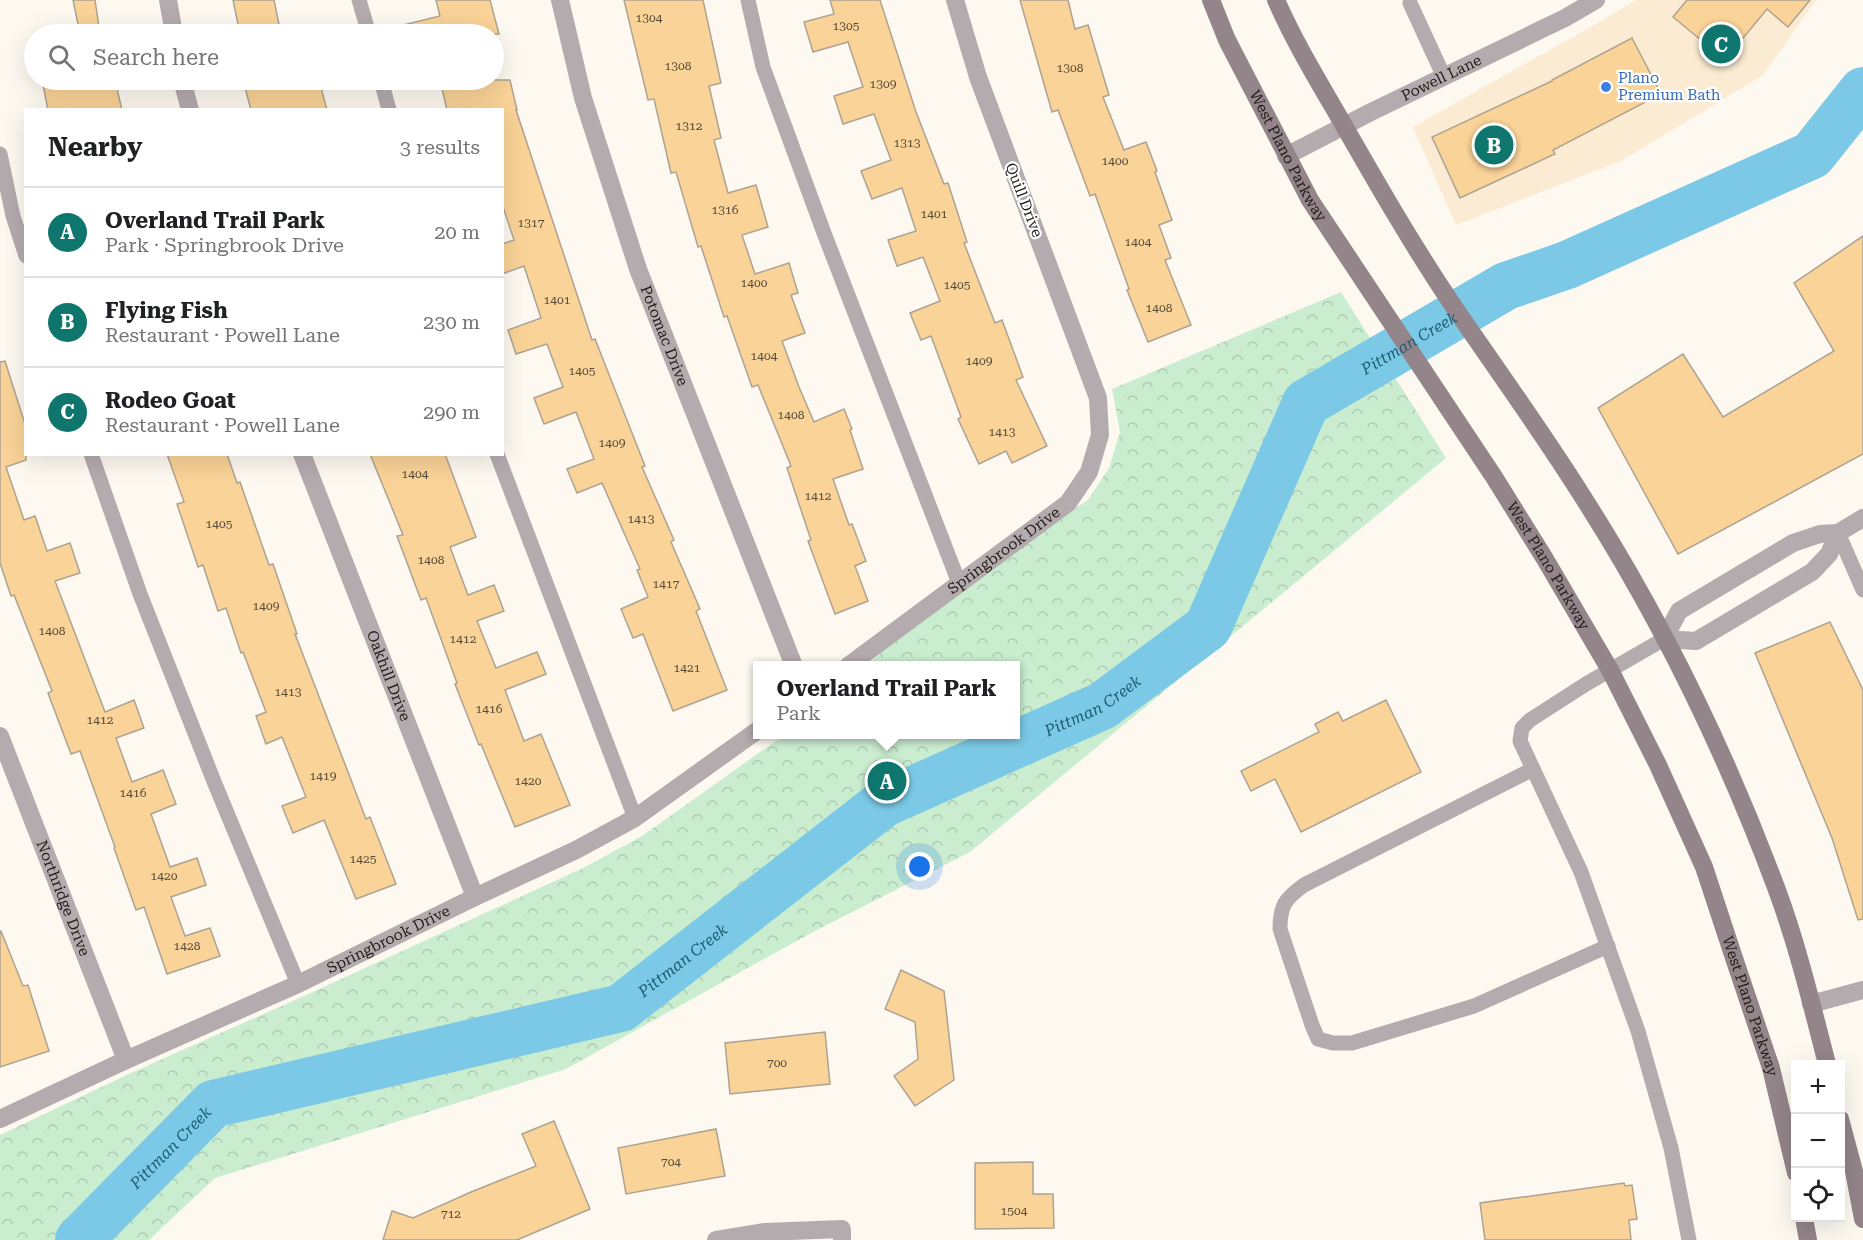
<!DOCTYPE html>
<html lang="en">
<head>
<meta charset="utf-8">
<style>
  body { margin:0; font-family:"Roboto Serif",serif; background:#f2f2f2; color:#202124 }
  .controls { position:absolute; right:18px; bottom:18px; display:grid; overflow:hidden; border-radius:0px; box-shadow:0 6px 24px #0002 }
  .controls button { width:54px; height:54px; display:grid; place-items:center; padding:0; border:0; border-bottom:2px solid #e0e0e0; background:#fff; color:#202124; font:30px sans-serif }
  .you { position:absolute; left:920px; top:867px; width:21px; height:21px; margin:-15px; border:4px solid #fff; border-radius:50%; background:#1a73e8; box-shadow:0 0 0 9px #1a73e833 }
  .badge { display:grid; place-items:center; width:39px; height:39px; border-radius:50%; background:#0f766e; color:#fff; font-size:20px; font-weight:700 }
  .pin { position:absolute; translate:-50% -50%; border:3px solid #fff; box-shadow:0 2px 6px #0006 }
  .popup { position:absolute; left:753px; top:661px; width:267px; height:78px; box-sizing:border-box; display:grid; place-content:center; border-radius:0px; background:#fff; filter:drop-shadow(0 2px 4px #0005); font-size:20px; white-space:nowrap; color:#757577 }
  .popup b { font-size:22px; color:#202124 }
  .popup::after { content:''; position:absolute; left:50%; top:100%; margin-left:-12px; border:12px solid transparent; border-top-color:#fff }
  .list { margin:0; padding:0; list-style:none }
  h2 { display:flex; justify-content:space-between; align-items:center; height:78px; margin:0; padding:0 24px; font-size:26px }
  h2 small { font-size:20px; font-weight:400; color:#757577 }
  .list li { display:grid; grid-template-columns:39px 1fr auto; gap:18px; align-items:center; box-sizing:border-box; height:90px; padding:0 24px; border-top:2px solid #e0e0e0 }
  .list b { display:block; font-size:22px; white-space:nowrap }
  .list p { margin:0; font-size:20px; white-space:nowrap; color:#757577 }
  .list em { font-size:20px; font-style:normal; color:#757577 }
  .icon { flex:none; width:33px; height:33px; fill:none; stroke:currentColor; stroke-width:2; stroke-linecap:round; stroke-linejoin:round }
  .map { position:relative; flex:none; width:1863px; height:1240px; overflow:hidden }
  .search { position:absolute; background:#fff; box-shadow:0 6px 24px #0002; left:24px; top:24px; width:480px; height:66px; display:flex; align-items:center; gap:15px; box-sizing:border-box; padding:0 21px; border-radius:33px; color:#757577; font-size:22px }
  .panel { position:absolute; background:#fff; box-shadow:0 6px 24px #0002; left:24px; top:108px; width:480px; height:348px; border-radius:0px }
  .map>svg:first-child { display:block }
  .built { fill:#fbebd2 }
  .forest { fill:url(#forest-crowns) }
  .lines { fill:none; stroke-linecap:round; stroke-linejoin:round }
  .river { stroke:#7bc9e6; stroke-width:48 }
  .building { fill:#f9d397; stroke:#aea392; stroke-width:1.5 }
  .service { stroke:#b4abae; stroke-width:15 }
  .minor { stroke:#b4abae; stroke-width:18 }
  .secondary { stroke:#93858a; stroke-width:18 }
  .shop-dot { fill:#3f7fe0; stroke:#fff; stroke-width:2 }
  .labels { text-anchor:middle; stroke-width:4.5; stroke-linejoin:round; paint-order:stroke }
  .number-label { font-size:12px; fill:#574a37 }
  .street-label { font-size:15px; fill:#211d17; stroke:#fff }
  .shop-label { font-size:15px; fill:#366cbe; stroke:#fff; text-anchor:start }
  .water-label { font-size:16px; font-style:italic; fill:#205e73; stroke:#fff }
</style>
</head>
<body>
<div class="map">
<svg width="1863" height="1240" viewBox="0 0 1863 1240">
  <defs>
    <pattern id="forest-crowns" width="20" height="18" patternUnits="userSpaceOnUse" patternTransform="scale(1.5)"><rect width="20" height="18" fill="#caedd0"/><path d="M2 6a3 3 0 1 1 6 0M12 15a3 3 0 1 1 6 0" fill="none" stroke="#adcbb2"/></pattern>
  </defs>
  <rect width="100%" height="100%" fill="#fdf9f1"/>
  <path class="built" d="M1636 0H1816L1763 75 1621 161 1456 225 1413 127 1594 25Z"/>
  <path class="forest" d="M1341 292 1446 458 970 852 811 933 566 1069 215 1178 149 1240H0V1135L133 1072 304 996 583 868 642 836 784 735 1016 734V666L867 665 959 583 1088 500 1109 468 1120 432 1112 389Z"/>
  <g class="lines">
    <path class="river" id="s1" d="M79 1240 213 1104 621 1008 884 803 1102 706 1208 627 1306 403 1506 286 1567 265 1812 155 1863 91"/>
  </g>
  <g class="building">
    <path d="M73 0H95L100 34H80Z"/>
    <path d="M233 0H274L281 34H240Z"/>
    <path d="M436 0H490L499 34H396L395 27 440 16Z"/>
    <path d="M624 0H703L721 83 709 86 721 138 714 140 728 193 756 185 768 227 742 235 755 274 789 263 798 293 791 295 805 333 782 341 799 387 814 422 844 409 852 429 850 430 863 469 833 479 849 525 852 524 866 561 855 566 868 601 835 614 808 541 811 540 787 468 791 466 758 385 752 387 727 316 724 317 701 246 698 247 676 172 671 173 654 99 648 100Z"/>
    <path d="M830 0H880L916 112 944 184 948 183 967 242 964 243 995 323 1002 320 1023 377 1016 380 1047 446 1012 463 1006 451 979 464 958 419 961 417 931 336 921 340 910 313 940 301 923 257 897 266 888 240 916 231 902 188 872 199 861 171 891 160 874 114 843 124 834 96 863 87 848 42 813 52 804 22 834 14Z"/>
    <path d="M1020 0H1068L1075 29 1088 25 1109 95 1103 97 1124 150 1146 142 1157 171 1155 172 1172 220 1159 225 1171 258 1165 260 1191 325 1148 342 1127 290 1129 289 1095 194 1090 196 1058 110 1052 112Z"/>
    <path d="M1687 0H1810L1788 27 1767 9 1725 60 1673 17Z"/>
    <path d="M1632 38 1661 94 1553 150 1555 154 1460 198 1432 137 1552 81V80Z"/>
    <path d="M42 80H115L122 110H48Z"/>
    <path d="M243 80H319L327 110H251Z"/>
    <path d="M440 80H510L517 110H516L592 340 595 339 645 466 642 467 674 540 671 542 700 609 696 611 727 690 673 711 643 634 633 638 621 609 648 597 637 570 640 569 602 483 577 493 567 469 594 459 576 412 544 424 534 398 563 387 547 344 516 354 508 330 541 318 524 266 502 274V244L514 240 502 204V110H447Z"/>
    <path d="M1863 236V454L1678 554 1598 408 1683 354 1723 417 1834 351 1794 283Z"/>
    <path d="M5 361 26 427V460L6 467 24 520 35 516 47 551 70 543 80 573 55 581 105 712 134 700 144 728 116 738 132 782 163 770 176 804 151 814 170 867 197 858 206 885 171 897 185 936 210 928 220 956 167 974 144 907 136 910 114 848 115 847 80 751 71 754 48 693 52 691 14 595 11 596 0 563V362Z"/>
    <path d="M167 454H227L237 483 240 482 269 565 273 564 297 634H295L366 819 370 817 396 884 356 899 324 820 293 833 282 806 306 797 282 737 266 744 256 716 266 712 243 652 241 653 226 608 218 611 203 565 198 567 177 504 184 502Z"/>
    <path d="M370 454H445L476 537 450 547 468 595 494 585 504 611 477 621 496 668 537 652 546 674 505 690 524 741 541 734 570 805 515 827 481 744 479 745 455 684 457 683 426 598 421 600 397 536 403 535Z"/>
    <path d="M1830 622 1863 690V919L1858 920 1832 838 1755 653Z"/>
    <path d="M1386 700 1421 772 1301 832 1275 779 1251 791 1241 771 1319 732 1315 724 1338 712 1343 721Z"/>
    <path d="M0 931H1L23 986 28 985 49 1051 0 1067Z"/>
    <path d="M901 970 944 991 954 1080 915 1106 894 1076 918 1059 915 1022 885 1009Z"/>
    <path d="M825 1032 830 1084 730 1094 725 1043Z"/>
    <path d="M554 1121 590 1209 517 1240H383L392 1211 413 1218 471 1192 536 1166 522 1134Z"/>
    <path d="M716 1129 725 1176 626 1194 618 1148Z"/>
    <path d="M1033 1162V1194H1053L1054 1228 975 1229V1163Z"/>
    <path d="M1624 1183 1625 1186 1632 1185 1637 1219 1629 1220 1631 1240H1485L1480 1203Z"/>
  </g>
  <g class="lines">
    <g class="service">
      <path d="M359 0 369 34"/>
      <path d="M748 0 763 67 824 233 959 583"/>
      <path d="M1410 3 1444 77"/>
      <path d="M381 80 389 110"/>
      <path d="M0 154 13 216 26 256"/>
      <path d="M91 454 140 594 215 784 298 984"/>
      <path d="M497 454 635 818"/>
      <path d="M1838 533 1863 590"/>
      <path d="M1664 639 1586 684 1530 720 1522 728 1520 741 1581 872 1638 1031 1671 1148 1689 1240"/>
      <path d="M1533 769 1304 885C1285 899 1280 905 1280 929L1312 1025 1318 1039 1333 1043H1352L1474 1006 1608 946"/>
    </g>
    <g class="minor">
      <path d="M168 0 174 34"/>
      <path id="s2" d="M560 0 583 98 638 269 794 666"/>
      <path d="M182 80 190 110"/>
      <path id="s3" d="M1286 156 1371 112 1565 18 1596 0"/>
      <path id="s4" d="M302 454 475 897"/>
      <path d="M1838 533 1829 554 1812 572 1696 641 1664 639 1679 611 1793 543 1820 534 1838 533 1863 518"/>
      <path id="s5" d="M848 666 1068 503 1089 472 1100 435 1098 398 978 77 955 0"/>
      <path id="s6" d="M0 736 126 1060"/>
      <path d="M1811 1004 1863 990"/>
      <path id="s7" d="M0 1119 126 1060 298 984 475 897 576 850 635 818 758 730"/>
      <path d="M716 1240 765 1232 842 1229V1240"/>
    </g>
    <g class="secondary">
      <path id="s8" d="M1211 0 1227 40 1310 200 1494 477 1545 559 1610 670 1658 765 1704 867 1732 952 1771 1068 1796 1173"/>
      <path d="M1276 0C1294 41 1317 79 1339 117 1375 180 1411 243 1452 304 1495 367 1540 429 1581 494 1660 617 1726 753 1777 890 1798 947 1812 1006 1827 1064"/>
      <path d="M1840 1119 1854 1171 1863 1219"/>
      <path d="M1804 1218 1808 1240"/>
    </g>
  </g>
  <circle class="shop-dot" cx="1606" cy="87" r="6"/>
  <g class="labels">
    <g class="number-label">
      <text x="649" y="22">1304</text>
      <text x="846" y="30">1305</text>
      <text x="678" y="70">1308</text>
      <text x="1070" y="72">1308</text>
      <text x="883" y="88">1309</text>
      <text x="689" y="130">1312</text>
      <text x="907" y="147">1313</text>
      <text x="1115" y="165">1400</text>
      <text x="725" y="214">1316</text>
      <text x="934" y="218">1401</text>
      <text x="531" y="227">1317</text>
      <text x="1138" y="246">1404</text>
      <text x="754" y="287">1400</text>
      <text x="957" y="289">1405</text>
      <text x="557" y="304">1401</text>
      <text x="1159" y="312">1408</text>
      <text x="764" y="360">1404</text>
      <text x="979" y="365">1409</text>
      <text x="582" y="375">1405</text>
      <text x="791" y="419">1408</text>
      <text x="1002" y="436">1413</text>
      <text x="612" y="447">1409</text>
      <text x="415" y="478">1404</text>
      <text x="818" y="500">1412</text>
      <text x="641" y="523">1413</text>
      <text x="219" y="528">1405</text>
      <text x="431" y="564">1408</text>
      <text x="666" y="588">1417</text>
      <text x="266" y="610">1409</text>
      <text x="52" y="635">1408</text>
      <text x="463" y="643">1412</text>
      <text x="687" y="672">1421</text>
      <text x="288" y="696">1413</text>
      <text x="489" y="713">1416</text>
      <text x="100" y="724">1412</text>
      <text x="323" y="780">1419</text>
      <text x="528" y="785">1420</text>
      <text x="133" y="797">1416</text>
      <text x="363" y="863">1425</text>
      <text x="164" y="880">1420</text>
      <text x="187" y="950">1428</text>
      <text x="777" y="1067">700</text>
      <text x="671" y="1166">704</text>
      <text x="1014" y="1215">1504</text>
      <text x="451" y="1218">712</text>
    </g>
    <g class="street-label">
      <text dy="5" stroke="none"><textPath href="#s3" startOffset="174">Powell Lane</textPath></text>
      <text dy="5" stroke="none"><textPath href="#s8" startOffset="174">West Plano Parkway</textPath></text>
      <text transform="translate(1024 200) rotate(69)" y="5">Quill Drive</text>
      <text dy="5" stroke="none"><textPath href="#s2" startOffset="352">Potomac Drive</textPath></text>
      <text dy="5" stroke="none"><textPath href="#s5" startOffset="194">Springbrook Drive</textPath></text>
      <text dy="5" stroke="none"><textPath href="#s8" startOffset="660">West Plano Parkway</textPath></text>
      <text dy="5" stroke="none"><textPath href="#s4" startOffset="238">Oakhill Drive</textPath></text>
      <text dy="5" stroke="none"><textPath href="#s6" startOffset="174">Northridge Drive</textPath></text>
      <text dy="5" stroke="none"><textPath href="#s7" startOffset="428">Springbrook Drive</textPath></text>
      <text dy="5" stroke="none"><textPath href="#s8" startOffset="1146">West Plano Parkway</textPath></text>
    </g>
    <g class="shop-label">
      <text x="1618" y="83">Plano<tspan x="1618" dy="17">Premium Bath</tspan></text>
    </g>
    <g class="water-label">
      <text dy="6" stroke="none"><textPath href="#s1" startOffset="1678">Pittman Creek</textPath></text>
      <text dy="6" stroke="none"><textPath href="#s1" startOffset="1174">Pittman Creek</textPath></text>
      <text dy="6" stroke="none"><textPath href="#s1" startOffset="688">Pittman Creek</textPath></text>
      <text dy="6" stroke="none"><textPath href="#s1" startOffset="130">Pittman Creek</textPath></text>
    </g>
  </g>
</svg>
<div class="controls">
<button>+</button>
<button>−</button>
<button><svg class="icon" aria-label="locate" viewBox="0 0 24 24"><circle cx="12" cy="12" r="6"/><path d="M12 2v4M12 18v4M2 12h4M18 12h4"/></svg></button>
</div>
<div class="you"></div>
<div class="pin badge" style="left:887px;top:781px">A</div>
<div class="popup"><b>Overland Trail Park</b>Park</div>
<div class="pin badge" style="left:1494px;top:145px">B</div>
<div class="pin badge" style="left:1721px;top:44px">C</div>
<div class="search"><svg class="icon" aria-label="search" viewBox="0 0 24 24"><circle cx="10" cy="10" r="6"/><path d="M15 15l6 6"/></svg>Search here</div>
<section class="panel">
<h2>Nearby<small>3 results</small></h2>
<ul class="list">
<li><span class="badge">A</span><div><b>Overland Trail Park</b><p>Park · Springbrook Drive</p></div><em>20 m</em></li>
<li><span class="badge">B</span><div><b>Flying Fish</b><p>Restaurant · Powell Lane</p></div><em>230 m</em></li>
<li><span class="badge">C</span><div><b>Rodeo Goat</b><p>Restaurant · Powell Lane</p></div><em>290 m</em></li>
</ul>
</section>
</div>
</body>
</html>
